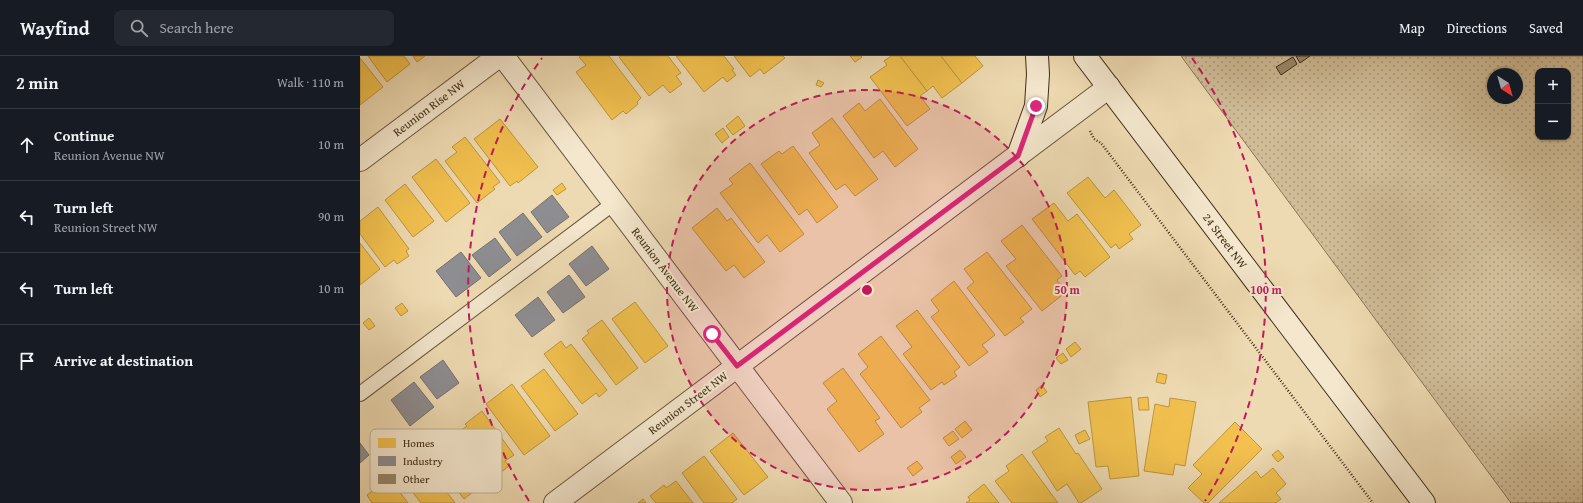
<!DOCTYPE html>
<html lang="en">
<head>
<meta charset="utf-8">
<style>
  body { margin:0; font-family:"Gentium Book Plus",serif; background:#242831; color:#f1f3f6 }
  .controls { position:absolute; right:12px; top:12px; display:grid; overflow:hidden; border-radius:8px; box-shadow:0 1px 3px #0004 }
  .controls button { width:36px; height:36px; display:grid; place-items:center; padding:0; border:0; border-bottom:1px solid #363941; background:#171b24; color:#f1f3f6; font:20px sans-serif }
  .compass { position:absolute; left:1127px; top:12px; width:36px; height:36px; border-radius:50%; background:#171b24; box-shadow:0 1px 3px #0004; rotate:143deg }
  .stop { position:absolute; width:12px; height:12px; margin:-9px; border:3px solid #db2777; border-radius:50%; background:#fff }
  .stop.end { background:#db2777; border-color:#fff; box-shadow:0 1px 4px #0008 }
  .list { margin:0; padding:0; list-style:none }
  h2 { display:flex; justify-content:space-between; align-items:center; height:52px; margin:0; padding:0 16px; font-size:17px }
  h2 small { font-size:13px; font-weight:400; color:#9ea1a6 }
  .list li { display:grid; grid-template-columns:26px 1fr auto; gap:12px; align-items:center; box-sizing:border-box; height:72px; padding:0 16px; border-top:1px solid #363941 }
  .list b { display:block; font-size:15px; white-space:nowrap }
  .list p { margin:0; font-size:13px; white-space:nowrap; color:#9ea1a6 }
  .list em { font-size:13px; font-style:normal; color:#9ea1a6 }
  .icon { flex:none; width:22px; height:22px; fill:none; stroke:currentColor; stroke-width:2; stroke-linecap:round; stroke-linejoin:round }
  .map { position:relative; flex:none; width:1223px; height:447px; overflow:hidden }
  header { display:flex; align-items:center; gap:24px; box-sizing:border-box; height:56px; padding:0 20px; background:#171b24; border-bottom:1px solid #363941 }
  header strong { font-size:19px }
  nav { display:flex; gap:22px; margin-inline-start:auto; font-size:14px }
  .search { width:280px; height:36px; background:#242831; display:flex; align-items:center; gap:10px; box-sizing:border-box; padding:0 14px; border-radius:8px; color:#9ea1a6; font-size:15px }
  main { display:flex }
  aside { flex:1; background:#171b24 }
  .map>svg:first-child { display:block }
  .grass { fill:url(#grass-dots); stroke:#887558; fill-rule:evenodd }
  .homes { fill:#f2c14e; stroke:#bc953e }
  .industry { fill:#8d8d92; stroke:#76706d }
  .building { fill:#9a8768; stroke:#3f2d17 }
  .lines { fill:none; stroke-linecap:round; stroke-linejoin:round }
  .lane-casing { stroke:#6b583e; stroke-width:16 }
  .street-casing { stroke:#6b583e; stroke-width:24 }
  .secondary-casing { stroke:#3f2d17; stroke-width:24 }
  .path { stroke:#3f2d17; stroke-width:2.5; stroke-dasharray:1 2; stroke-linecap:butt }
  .lane { stroke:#f4e7cd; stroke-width:14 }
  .street { stroke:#f4e7cd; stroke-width:22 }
  .secondary { stroke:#f4e7cd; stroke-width:22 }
  .route { stroke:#db2777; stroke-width:5 }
  .ring { fill:none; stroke:#c2185b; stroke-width:2; stroke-dasharray:7 5 }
  .labels { text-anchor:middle; stroke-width:4; stroke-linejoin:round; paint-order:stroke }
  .street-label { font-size:12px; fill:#3f2d17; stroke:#f4e7cd }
  .key { fill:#f4e7cd; stroke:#beaf96; stroke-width:1 }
  .key-label { font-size:11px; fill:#3f2d17 }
  .centre { fill:#c2185b; stroke:#f4e7cd; stroke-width:2 }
  .ring-label { font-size:12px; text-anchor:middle; font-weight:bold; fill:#c2185b; stroke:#f4e7cd; stroke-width:4; stroke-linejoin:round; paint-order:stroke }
</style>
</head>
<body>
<header>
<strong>Wayfind</strong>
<div class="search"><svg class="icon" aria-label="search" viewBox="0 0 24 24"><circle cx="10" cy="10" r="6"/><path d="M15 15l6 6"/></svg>Search here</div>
<nav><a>Map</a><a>Directions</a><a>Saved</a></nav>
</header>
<main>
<aside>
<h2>2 min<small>Walk · 110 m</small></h2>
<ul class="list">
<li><svg class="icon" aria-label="ahead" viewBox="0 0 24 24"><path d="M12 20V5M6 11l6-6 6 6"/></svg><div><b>Continue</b><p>Reunion Avenue NW</p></div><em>10 m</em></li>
<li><svg class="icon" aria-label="left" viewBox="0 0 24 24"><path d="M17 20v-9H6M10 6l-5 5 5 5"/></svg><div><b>Turn left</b><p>Reunion Street NW</p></div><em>90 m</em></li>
<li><svg class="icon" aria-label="left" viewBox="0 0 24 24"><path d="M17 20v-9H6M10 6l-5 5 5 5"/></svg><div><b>Turn left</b></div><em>10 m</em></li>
<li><svg class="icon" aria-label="arrive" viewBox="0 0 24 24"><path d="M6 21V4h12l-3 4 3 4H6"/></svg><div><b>Arrive at destination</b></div></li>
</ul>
</aside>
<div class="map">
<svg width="1223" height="447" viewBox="0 0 1223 447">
  <defs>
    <pattern id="grass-dots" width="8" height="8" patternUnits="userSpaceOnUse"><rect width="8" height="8" fill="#d0bd98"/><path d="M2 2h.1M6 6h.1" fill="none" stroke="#aa9a7b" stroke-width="1.8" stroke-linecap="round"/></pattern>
  </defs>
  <rect width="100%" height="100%" fill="#eedab2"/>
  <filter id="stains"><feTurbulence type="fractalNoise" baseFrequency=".005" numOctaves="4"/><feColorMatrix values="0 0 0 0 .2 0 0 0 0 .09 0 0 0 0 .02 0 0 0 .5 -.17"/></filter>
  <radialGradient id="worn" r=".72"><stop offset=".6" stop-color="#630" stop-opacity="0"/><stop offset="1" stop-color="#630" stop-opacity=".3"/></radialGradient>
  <path class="grass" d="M821 0H1223V447H1151ZM1178 15H1208V81H1178ZM1133 18H1157V42H1133Z"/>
  <g class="homes">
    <path d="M8 0H44L50 8 27 26Z"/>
    <path d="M53 0H65L57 6Z"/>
    <path d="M221 0H249L281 42 277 46 278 48 266 58 263 55 252 64 216 16 226 9 219 1Z"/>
    <path d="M261 0H308L321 17 316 20 322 28 310 37 303 29 289 40 259 1Z"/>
    <path d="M316 0H364L374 13 372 14 376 19 367 26 363 21 344 36Z"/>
    <path d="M374 0H423L425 2 404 18 400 13 390 21Z"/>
    <path d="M490 0H501L502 1 495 6Z"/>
    <path d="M531 0H540L567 35 560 40 570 53 547 70 510 21 527 9 524 5Z"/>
    <path d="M540 0H581L602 27 582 42 573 30 567 35Z"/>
    <path d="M581 0H615L623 10 602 27Z"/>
    <path d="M0 2 23 31 0 49Z"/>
    <path d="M458 24 464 27 461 31 456 29Z"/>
    <path d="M520 43 558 93 535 111 523 95 514 102 483 60 499 47 505 55Z"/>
    <path d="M378 60 385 70 373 79 366 70Z"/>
    <path d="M472 62 518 123 495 140 485 128 476 134 449 97 460 89 452 77Z"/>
    <path d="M140 63 178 111 158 127 157 125 150 130 114 83Z"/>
    <path d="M363 72 369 81 362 87 355 78Z"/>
    <path d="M105 81 140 126 133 131 135 133 117 147 85 105 97 96 92 91Z"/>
    <path d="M433 90 478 151 457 167 447 153 439 159 401 108 419 95 422 98Z"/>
    <path d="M76 103 110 147 86 166 52 121Z"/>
    <path d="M390 107 444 178 420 196 407 179 398 187 360 137 373 128 369 123Z"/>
    <path d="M728 121 745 142 754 134 781 169 769 178 773 183 759 193 756 188 751 192 707 137Z"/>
    <path d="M202 127 206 133 197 139 193 134Z"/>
    <path d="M45 128 74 165 53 181 25 144Z"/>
    <path d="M694 147 708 165 717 158 750 201 725 221 720 215 715 219 672 163Z"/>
    <path d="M18 151 49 193 46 195 49 200 37 208 34 204 25 211 0 178V165Z"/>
    <path d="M357 152 367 165 371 162 405 206 384 222 374 209 366 215 332 172Z"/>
    <path d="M662 169 702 220 697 224 706 236 682 255 646 210 656 203 641 185Z"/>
    <path d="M0 187 20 213 0 229Z"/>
    <path d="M627 196 672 253 660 262 664 266 645 280 607 232 614 226 604 213Z"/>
    <path d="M594 225 635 279 622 289 628 296 609 310 571 261 579 255 571 244Z"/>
    <path d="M275 246 308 290 285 307 252 263Z"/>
    <path d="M42 247 48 255 41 260 35 252Z"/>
    <path d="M557 254 600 311 594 316 597 320 584 329 582 326 571 334 543 298 552 291 536 270Z"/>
    <path d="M9 262 15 270 9 274 3 267Z"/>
    <path d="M242 264 278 312 256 329 222 283 229 277 227 275Z"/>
    <path d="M521 280 570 344 559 352 562 356 541 372 500 318 508 311 498 298Z"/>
    <path d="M201 285 206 292 211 288 247 334 239 341 236 337 222 348 184 298Z"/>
    <path d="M715 286 721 293 711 301 706 293Z"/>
    <path d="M703 297 708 304 701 308 696 302Z"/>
    <path d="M483 312 520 362 515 365 524 378 499 396 467 353 477 345 463 327Z"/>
    <path d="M184 313 218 358 195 375 161 330Z"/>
    <path d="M798 317 807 319 805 328 796 326Z"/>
    <path d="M152 328 190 380 164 399 126 348Z"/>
    <path d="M682 329 687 336 680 341 676 334Z"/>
    <path d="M771 341 779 420 750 423 748 410 736 411 728 346Z"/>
    <path d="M788 341 789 354H779L778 342Z"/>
    <path d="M810 342 836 346 825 410 815 408 813 419 784 415 795 348 809 351Z"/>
    <path d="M122 355 154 399 145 405 149 410 135 421 100 375 107 370 105 368Z"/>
    <path d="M605 365 612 374 602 382 595 373Z"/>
    <path d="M875 366 902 393 848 447H844L828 432 842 418 833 409Z"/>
    <path d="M699 372 716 398 718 397 742 433 721 447H719L707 428 697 435 672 396 688 385 685 381Z"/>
    <path d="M725 374 730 383 719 388 715 379Z"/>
    <path d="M593 375 599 383 589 390 583 382Z"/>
    <path d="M373 377 408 421 384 439 350 395Z"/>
    <path d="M90 378 127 425 104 443 68 396Z"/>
    <path d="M600 394 606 401 596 408 591 401Z"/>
    <path d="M918 394 924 401 918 406 912 399Z"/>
    <path d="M662 398 698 447H652L635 425 649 415 646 410Z"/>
    <path d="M60 400 95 447H61L38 417Z"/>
    <path d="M344 400 377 443 372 447H344L322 417Z"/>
    <path d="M557 405 563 412 553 420 547 412Z"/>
    <path d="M913 412 926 428 916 437 921 443 916 447H859L896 415 901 422Z"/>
    <path d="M29 422 48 447H12L7 439Z"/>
    <path d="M316 425 333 447H296L290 440 304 429 306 432Z"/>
    <path d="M624 428 639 447H606L610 444 608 441Z"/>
    <path d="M283 443 286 447H278Z"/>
  </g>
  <g class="industry">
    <path d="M192 139 209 161 187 177 171 156Z"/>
    <path d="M163 157 182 181 157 200 139 176Z"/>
    <path d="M135 182 151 204 129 221 112 199Z"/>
    <path d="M232 190 249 213 226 230 209 208Z"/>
    <path d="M101 196 121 222 96 241 76 215Z"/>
    <path d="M209 219 225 241 203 257 187 236Z"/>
    <path d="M178 241 195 264 172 281 155 259Z"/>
    <path d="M83 304 99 327 77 343 60 321Z"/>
    <path d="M54 326 74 351 50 370 31 344Z"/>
    <path d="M0 387 9 399 0 407Z"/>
  </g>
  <g class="building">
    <path d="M936 0H950L940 7Z"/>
    <path d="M933 1 937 8 921 19 916 11Z"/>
  </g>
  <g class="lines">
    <defs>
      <path id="lane" d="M0 338 254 147"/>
      <g id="street">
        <path d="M143 0 481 447"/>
        <path d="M0 104 139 0"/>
        <path d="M195 447 749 31"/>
      </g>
      <g id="secondary">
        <path d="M725 0 1064 447"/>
        <path d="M658 100 676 50 678 18 677 0"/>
      </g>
    </defs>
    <use href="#lane" class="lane-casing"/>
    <use href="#street" class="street-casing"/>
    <use href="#secondary" class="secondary-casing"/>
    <path class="path" d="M730 75 734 83 741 87 1013 447"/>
    <use href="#lane" class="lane"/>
    <use href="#street" class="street"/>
    <use href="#secondary" class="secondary"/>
  </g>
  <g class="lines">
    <path class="route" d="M352 278 377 310 658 100 676 50"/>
  </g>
  <circle cx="507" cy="234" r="200" fill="#c2185b" fill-opacity=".12"/>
  <g class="ring">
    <circle cx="507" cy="234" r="200"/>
    <path d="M169 445A399 399 0 0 1 182 2M832 2A399 399 0 0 1 845 445"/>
  </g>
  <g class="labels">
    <g class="street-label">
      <text transform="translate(69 52) rotate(-37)" y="4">Reunion Rise NW</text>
      <text transform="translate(865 185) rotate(53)" y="4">24 Street NW</text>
      <text transform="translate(305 214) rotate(53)" y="4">Reunion Avenue NW</text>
      <text transform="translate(328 347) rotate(-37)" y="4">Reunion Street NW</text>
    </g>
  </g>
  <rect x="10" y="373" width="132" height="64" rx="6" class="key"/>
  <rect x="18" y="382" width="18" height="10" fill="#f2c14e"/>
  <rect x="18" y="400" width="18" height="10" fill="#8d8d92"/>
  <rect x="18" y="418" width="18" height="10" fill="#9a8768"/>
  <g class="key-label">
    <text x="43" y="391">Homes</text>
    <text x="43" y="409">Industry</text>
    <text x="43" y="427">Other</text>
  </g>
  <circle cx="507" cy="234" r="6" class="centre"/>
  <g class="ring-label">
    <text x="707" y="238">50 m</text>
    <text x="906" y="238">100 m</text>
  </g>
  <rect width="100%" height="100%" filter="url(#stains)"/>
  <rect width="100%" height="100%" fill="url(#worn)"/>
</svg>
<div class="controls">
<button>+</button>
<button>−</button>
</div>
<svg class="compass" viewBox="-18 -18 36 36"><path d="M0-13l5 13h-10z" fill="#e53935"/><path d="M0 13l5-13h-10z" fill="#9ea1a6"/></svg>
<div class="stop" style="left:352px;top:278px"></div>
<div class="stop end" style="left:676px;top:50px"></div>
</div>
</main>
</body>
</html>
